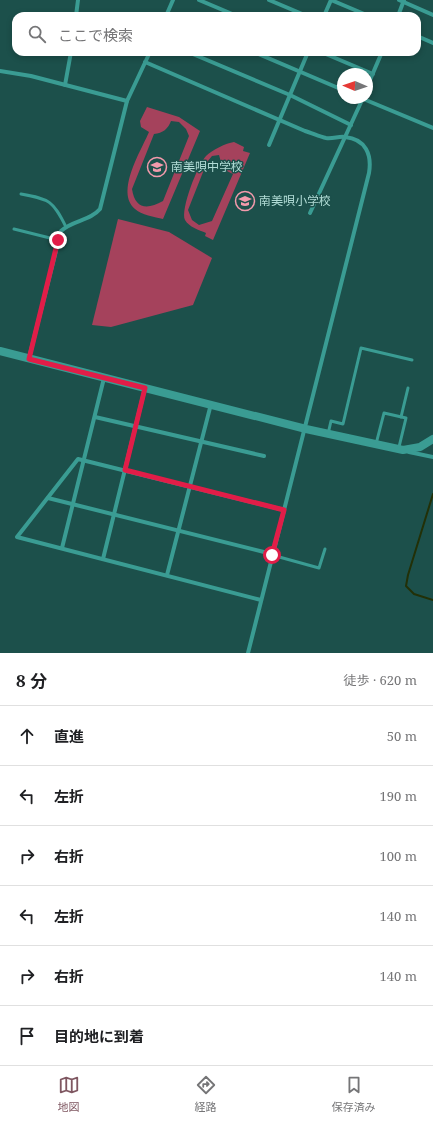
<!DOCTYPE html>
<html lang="ja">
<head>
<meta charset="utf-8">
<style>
  body { margin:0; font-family:"Noto Serif","Noto Sans JP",serif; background:#f2f2f2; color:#202124 }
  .compass { position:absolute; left:337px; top:68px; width:36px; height:36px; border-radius:50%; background:#fff; box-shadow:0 2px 6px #0003; rotate:272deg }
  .stop { position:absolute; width:12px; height:12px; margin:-9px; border:3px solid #e11d48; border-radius:50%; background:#fff }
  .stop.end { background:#e11d48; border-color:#fff; box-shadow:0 1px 4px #0008 }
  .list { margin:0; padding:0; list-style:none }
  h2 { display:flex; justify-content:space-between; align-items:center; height:52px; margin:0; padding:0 16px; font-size:17px }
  h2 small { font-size:13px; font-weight:400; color:#757577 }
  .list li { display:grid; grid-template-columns:26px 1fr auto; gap:12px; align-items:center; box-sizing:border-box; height:60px; padding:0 16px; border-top:1px solid #e0e0e0 }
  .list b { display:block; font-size:15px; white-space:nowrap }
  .list em { font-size:13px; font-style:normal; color:#757577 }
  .icon { flex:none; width:22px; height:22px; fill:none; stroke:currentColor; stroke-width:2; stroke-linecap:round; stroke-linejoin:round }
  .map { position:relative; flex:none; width:433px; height:653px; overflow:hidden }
  .search { position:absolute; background:#fff; box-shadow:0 2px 6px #0003; left:12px; right:12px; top:12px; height:44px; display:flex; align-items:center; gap:10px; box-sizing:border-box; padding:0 14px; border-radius:12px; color:#757577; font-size:15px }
  .sheet { height:412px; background:#fff }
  nav { display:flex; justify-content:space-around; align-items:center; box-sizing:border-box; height:56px; border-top:1px solid #e0e0e0; background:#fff; font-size:11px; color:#757577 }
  nav a { display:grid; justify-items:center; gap:2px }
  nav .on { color:#7f5761 }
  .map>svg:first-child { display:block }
  .green { fill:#a5425c; fill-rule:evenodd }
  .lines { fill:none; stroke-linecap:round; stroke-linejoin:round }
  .stream { stroke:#223007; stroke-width:2 }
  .lane { stroke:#3a9c93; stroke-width:3 }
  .street { stroke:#3a9c93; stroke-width:4 }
  .secondary { stroke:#3a9c93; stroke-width:8 }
  .route { stroke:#e11d48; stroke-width:5 }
  .labels { text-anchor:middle; stroke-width:3; stroke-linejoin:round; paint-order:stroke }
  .poi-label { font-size:12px; fill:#b1dcd6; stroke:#1c504b; text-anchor:start }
</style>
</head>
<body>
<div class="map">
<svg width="433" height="653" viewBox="0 0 433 653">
  <rect width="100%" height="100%" fill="#1c504b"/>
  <g class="green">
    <path d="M147 107 179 117 200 131 163 219C155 217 141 215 135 209 115 192 141 151 149 132L141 127 140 121ZM171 121 179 122 186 129 189 136 163 201C147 210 135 209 132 189L154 134C163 133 168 129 171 121Z"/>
    <path d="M234 142 244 147 243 151 250 153 213 240 205 236 206 233C199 230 189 227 185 220 180 210 198 164 206 156 212 150 226 143 234 142ZM219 155 223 169 233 174 212 221 199 225 192 220 188 210 207 162 212 156Z"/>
    <path d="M118 219 169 232 212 258 193 305 111 327 92 325Z"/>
  </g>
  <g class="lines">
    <path class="stream" d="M433 494 408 575 406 586 414 594 433 600"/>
    <g class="lane">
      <path d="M21 194C50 199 53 201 66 227"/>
      <path d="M14 229 58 240"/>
      <path d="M401 417 408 388"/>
      <path d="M328 434 331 421 343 424 361 348 412 360"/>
      <path d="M376 444 384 413 406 418 399 447"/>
      <path d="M272 555 319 568 325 549"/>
    </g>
    <g class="street">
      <path d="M199 0 237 16"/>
      <path d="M269 0 307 16"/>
      <path d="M331 0 369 16"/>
      <path d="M399 0 433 15"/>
      <path d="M76 16 78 0"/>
      <path d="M166 16 173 0"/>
      <path d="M324 16 331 0"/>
      <path d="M398 16 404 0"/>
      <path d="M417 36 433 43"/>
      <path d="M188 52 290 95 351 125"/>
      <path d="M254 52 343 90"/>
      <path d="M321 52 373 74"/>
      <path d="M145 62 305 131C312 133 320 137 326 138 333 139 339 136 345 137 366 139 372 155 369 173L248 653"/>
      <path d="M0 71 31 76 127 101"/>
      <path d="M65 85 71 52"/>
      <path d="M367 87 382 52"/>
      <path d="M361 98 433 128"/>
      <path d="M269 145 308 52"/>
      <path d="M310 213 363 98"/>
      <path d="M29 358 61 231C73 220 90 221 100 209L127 101 150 52"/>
      <path d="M95 417 264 456"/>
      <path d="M409 452 433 457"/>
      <path d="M48 498 272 554"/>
      <path d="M62 548 104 378"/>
      <path d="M103 559 145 388"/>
      <path d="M167 575 211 404"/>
      <path d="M261 600 17 537 78 459 284 510"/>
    </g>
    <path class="secondary" d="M0 351 306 429 403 450 420 447 433 439"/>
  </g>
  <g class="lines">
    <path class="route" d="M58 240 29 359 145 388 125 470 284 510 272 555"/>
  </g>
  <defs>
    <symbol id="school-ring" viewBox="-11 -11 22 22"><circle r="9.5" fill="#1c504b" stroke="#f39aac" stroke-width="1.5"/><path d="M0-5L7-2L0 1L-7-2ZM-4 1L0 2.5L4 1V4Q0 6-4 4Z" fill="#f39aac"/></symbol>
  </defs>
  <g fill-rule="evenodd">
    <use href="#school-ring" x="146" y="156" width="22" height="22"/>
    <use href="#school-ring" x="234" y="190" width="22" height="22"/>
  </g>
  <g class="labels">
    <g class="poi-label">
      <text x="171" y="171">南美唄中学校</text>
      <text x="259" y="205">南美唄小学校</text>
    </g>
  </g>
</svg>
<svg class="compass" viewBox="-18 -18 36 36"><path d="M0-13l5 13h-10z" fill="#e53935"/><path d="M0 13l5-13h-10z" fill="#757577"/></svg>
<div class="stop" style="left:272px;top:555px"></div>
<div class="stop end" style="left:58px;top:240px"></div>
<div class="search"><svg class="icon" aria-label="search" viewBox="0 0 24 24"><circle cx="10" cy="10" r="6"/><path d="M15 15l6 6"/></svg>ここで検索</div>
</div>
<section class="sheet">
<h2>8 分<small>徒歩 · 620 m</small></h2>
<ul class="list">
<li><svg class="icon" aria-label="ahead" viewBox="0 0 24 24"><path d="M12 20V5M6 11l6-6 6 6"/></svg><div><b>直進</b></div><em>50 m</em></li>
<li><svg class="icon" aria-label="left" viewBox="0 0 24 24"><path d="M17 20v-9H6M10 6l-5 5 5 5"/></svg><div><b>左折</b></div><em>190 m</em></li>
<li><svg class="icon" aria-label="right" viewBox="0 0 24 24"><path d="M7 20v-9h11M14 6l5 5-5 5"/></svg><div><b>右折</b></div><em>100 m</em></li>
<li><svg class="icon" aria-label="left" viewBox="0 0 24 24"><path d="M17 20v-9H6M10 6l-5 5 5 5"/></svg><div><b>左折</b></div><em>140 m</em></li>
<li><svg class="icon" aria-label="right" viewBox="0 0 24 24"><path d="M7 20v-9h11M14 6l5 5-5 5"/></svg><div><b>右折</b></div><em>140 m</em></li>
<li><svg class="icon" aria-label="arrive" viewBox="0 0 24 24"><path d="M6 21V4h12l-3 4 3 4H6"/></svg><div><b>目的地に到着</b></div></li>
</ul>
</section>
<nav>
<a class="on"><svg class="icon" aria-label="map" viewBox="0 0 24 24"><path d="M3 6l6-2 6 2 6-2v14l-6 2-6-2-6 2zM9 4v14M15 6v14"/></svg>地図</a>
<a><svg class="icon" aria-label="directions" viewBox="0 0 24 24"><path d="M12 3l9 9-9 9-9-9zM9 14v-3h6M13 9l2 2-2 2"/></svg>経路</a>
<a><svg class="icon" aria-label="saved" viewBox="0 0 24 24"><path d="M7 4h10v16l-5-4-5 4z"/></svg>保存済み</a>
</nav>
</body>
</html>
